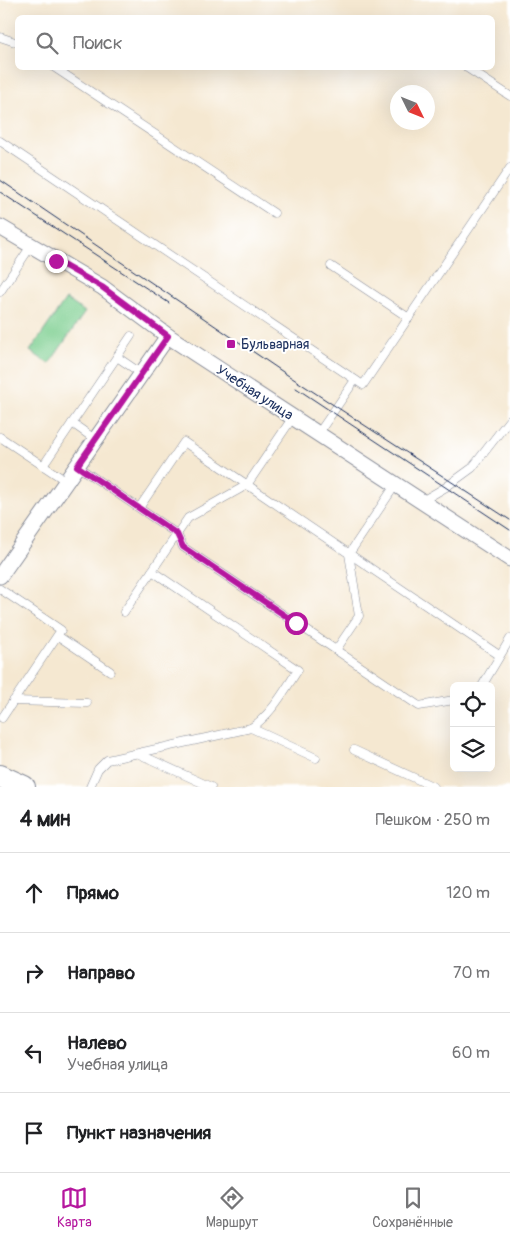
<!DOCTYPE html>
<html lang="ru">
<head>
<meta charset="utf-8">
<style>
  body { margin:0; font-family:Pangolin,sans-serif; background:#f2f2f2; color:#202124 }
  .controls { position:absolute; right:15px; bottom:15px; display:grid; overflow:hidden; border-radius:8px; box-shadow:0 5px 20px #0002 }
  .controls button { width:45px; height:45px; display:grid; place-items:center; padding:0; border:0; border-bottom:1px solid #e0e0e0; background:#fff; color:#202124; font:25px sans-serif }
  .compass { position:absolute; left:390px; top:85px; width:45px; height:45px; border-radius:50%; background:#fff; box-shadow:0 5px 20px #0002; rotate:133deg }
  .stop { position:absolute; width:15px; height:15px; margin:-11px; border:4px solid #b5179e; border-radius:50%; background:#fff }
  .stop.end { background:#b5179e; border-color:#fff; box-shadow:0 1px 5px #0008 }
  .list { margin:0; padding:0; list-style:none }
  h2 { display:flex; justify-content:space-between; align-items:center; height:65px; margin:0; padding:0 20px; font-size:21px }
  h2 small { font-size:16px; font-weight:400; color:#757577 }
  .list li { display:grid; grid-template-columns:32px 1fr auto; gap:15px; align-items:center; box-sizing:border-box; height:80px; padding:0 20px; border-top:1px solid #e0e0e0 }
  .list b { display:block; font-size:19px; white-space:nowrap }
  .list p { margin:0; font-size:16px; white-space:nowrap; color:#757577 }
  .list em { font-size:16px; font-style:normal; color:#757577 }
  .icon { flex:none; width:28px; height:28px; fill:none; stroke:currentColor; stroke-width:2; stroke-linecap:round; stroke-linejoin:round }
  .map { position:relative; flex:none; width:510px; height:787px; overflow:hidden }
  .search { position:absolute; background:#fff; box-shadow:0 5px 20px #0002; left:15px; right:15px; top:15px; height:55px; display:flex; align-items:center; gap:12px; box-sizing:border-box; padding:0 18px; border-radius:8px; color:#757577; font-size:19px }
  .sheet { height:385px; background:#fff }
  nav { display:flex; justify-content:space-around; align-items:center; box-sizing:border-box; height:70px; border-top:1px solid #e0e0e0; background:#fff; font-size:14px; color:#757577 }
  nav a { display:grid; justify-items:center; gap:2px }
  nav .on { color:#b5179e }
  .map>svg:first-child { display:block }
  .green { fill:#7dcf90; stroke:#4c7f77 }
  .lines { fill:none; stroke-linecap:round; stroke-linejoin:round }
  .lane-casing { stroke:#888c98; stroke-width:9 }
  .street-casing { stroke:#888c98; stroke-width:17 }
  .secondary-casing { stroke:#888c98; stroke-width:24 }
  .lane { stroke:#fff; stroke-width:8 }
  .street { stroke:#fff; stroke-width:15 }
  .secondary { stroke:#fff; stroke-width:22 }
  .tram { stroke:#1b2f5e; stroke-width:1 }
  .route { stroke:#b5179e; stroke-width:6 }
  .poi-dot { fill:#b5179e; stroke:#fff; stroke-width:2 }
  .labels { text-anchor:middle; stroke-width:4; stroke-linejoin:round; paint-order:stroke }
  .poi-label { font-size:14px; fill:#1b2f5e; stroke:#fff; text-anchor:start }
  .street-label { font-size:14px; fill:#1b2f5e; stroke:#fff }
</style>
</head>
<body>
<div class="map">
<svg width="510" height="787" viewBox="0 0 510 787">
  <rect width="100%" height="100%" fill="#fff"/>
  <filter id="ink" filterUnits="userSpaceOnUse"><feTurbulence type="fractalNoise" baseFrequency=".02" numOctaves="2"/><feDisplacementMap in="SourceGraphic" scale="10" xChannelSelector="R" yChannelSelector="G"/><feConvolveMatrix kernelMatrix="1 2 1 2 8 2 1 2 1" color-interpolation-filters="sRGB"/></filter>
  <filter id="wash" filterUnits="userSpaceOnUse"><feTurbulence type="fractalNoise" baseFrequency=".0096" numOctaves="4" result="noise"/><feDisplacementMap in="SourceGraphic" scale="20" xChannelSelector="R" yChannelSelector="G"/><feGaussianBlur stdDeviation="1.12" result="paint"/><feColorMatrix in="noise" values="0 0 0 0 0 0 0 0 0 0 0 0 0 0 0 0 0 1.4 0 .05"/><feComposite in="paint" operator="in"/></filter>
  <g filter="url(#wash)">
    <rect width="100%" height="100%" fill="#f5e8d1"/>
    <path class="green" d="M66 299 85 312 49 364 30 351Z"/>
  </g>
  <g filter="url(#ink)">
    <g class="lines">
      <defs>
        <g id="lane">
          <path d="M0 37 18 43"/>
          <path d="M55 68 274 213"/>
          <path d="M467 68 510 96"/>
          <path d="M0 141 363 385 510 168"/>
          <path d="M331 266 409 318"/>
          <path d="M0 292 31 246"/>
          <path d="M117 357 142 374"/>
          <path d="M72 423 96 440"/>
          <path d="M318 434 355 380"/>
          <path d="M0 437 66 481"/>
          <path d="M43 466 131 336"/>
          <path d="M77 466 177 534 183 547 419 706 454 700"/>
          <path d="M422 501 446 487 472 468 510 419"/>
          <path d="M139 508 184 442 499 655"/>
          <path d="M0 589 61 630 2 718"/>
          <path d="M124 612 188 518 247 485 293 417"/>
          <path d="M58 636 110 671"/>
          <path d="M336 650 359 616 349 554 396 484"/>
          <path d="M482 686 510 639"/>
          <path d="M13 701 87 703"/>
          <path d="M251 728 316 758"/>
          <path d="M354 750 434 787"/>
          <path d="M139 754 211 787"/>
          <path d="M90 787 98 769 107 760 251 728C272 714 284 691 298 670L152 571"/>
        </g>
        <g id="street">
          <path d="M0 227 102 287 168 336 510 559"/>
          <path d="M0 576 168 336"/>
        </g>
        <path id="secondary" d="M0 776 24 787"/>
      </defs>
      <use href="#lane" class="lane-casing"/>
      <use href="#street" class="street-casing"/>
      <use href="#secondary" class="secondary-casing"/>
      <use href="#lane" class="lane"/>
      <use href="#street" class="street"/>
      <use href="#secondary" class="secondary"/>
      <g class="tram">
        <path d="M0 180 286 374 510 520"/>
        <path d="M0 192 169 303"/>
        <path d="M296 388 510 530"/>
      </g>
    </g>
  </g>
  <g class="lines" filter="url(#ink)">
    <path class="route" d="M56 261 102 287 168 336 77 466 177 534 183 547 296 623"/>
  </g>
  <rect class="poi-dot" x="226" y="339" width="10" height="10" rx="2.5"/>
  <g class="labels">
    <g class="poi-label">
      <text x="241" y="349">Бульварная</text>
    </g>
    <g class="street-label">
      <text transform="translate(255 392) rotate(33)" y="5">Учебная улица</text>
    </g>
  </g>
</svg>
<div class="controls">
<button><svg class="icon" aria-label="locate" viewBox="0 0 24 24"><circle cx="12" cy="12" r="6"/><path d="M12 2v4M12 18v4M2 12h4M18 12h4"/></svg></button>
<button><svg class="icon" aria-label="layers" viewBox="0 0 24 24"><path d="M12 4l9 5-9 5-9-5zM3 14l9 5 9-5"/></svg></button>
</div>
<svg class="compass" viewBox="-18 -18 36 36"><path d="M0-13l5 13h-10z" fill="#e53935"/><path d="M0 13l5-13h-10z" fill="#757577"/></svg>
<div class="stop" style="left:296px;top:623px"></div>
<div class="stop end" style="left:56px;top:261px"></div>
<div class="search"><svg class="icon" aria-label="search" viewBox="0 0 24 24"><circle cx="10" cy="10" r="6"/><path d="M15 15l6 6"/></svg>Поиск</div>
</div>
<section class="sheet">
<h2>4 мин<small>Пешком · 250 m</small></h2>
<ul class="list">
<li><svg class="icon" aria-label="ahead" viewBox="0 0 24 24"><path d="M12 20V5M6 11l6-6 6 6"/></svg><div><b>Прямо</b></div><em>120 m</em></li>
<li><svg class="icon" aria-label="right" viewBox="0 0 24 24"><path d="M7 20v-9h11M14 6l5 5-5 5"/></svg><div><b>Направо</b></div><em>70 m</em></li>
<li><svg class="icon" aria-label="left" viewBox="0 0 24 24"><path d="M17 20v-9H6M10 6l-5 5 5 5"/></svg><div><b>Налево</b><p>Учебная улица</p></div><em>60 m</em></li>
<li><svg class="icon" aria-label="arrive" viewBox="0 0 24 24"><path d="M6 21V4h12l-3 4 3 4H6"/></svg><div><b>Пункт назначения</b></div></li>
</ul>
</section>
<nav>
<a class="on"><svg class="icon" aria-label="map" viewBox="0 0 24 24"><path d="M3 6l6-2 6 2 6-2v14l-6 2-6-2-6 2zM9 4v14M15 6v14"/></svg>Карта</a>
<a><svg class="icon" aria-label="directions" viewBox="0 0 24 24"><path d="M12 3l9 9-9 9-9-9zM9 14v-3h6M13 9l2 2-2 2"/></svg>Маршрут</a>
<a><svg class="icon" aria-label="saved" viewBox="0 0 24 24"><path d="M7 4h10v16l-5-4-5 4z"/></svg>Сохранённые</a>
</nav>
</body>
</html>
